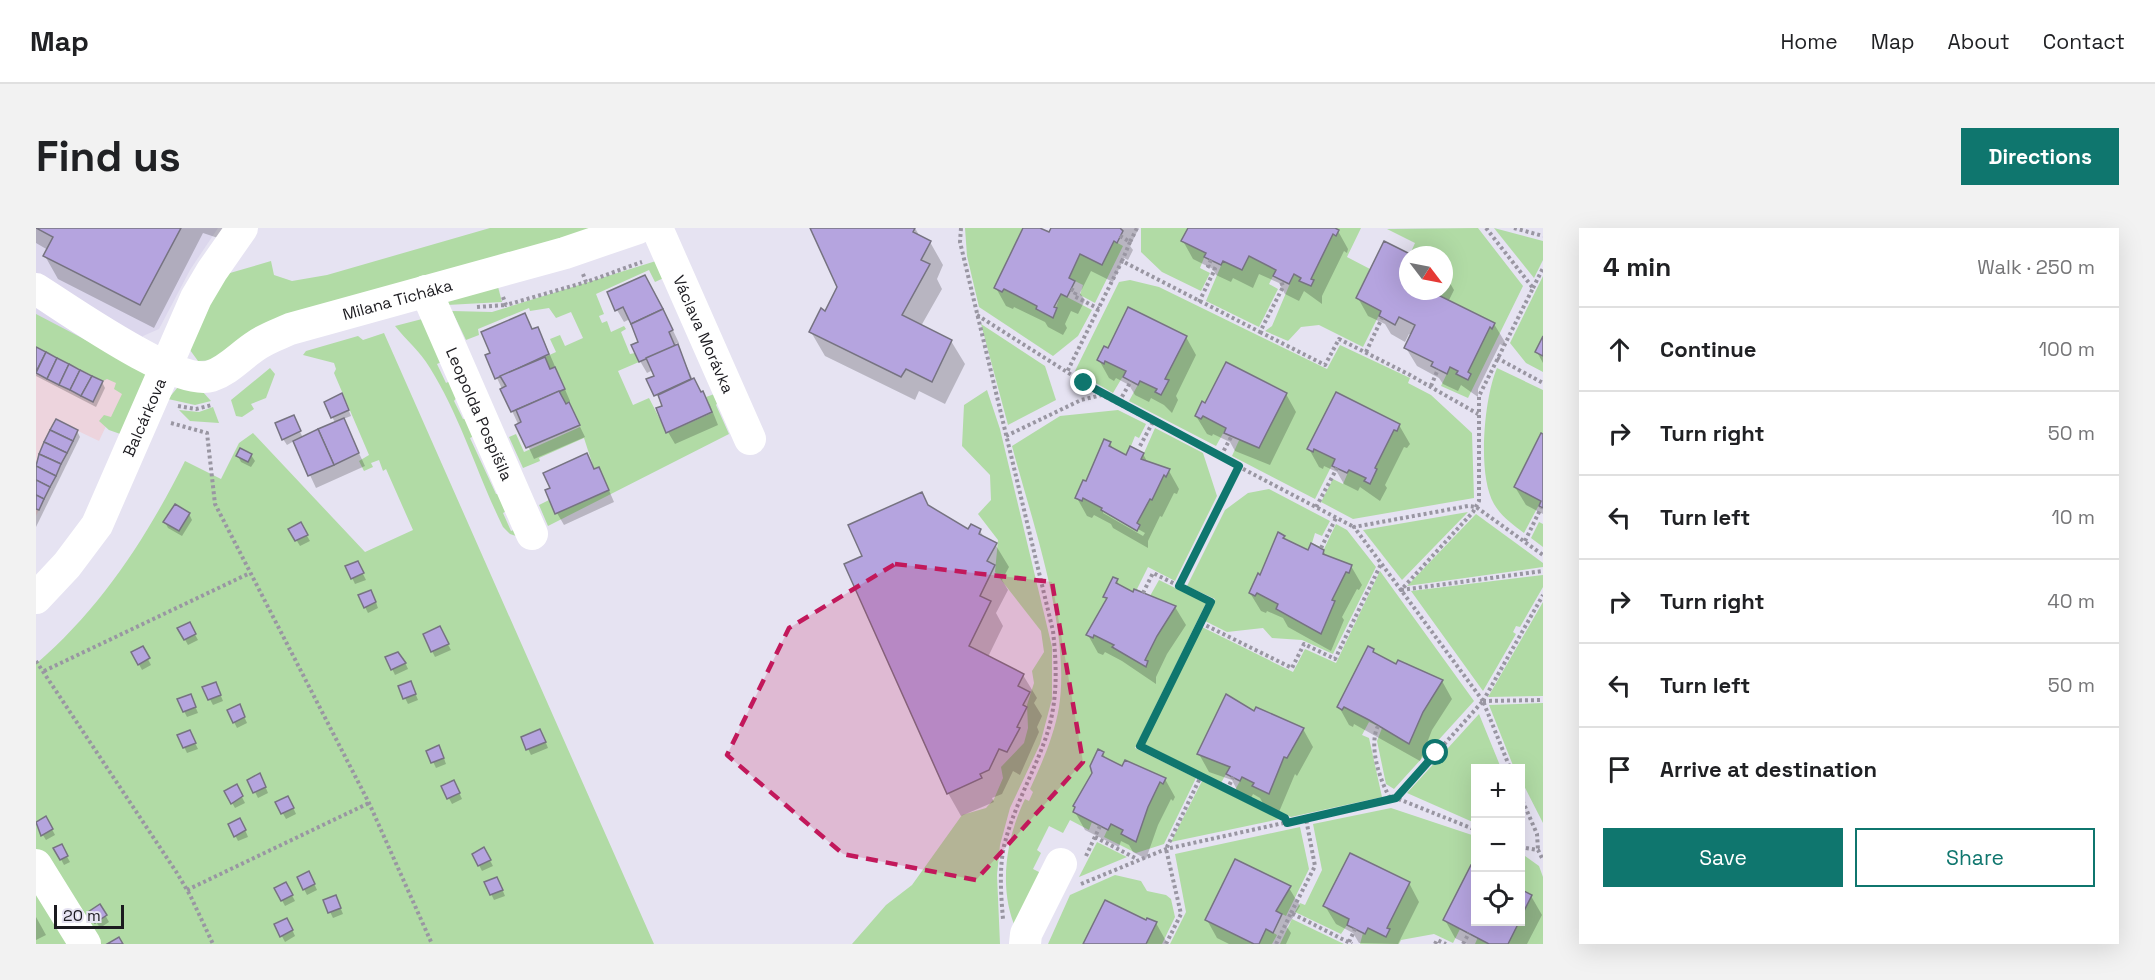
<!DOCTYPE html>
<html lang="en">
<head>
<meta charset="utf-8">
<style>
  body { margin:0; font-family:"Space Grotesk",sans-serif; background:#f2f2f2; color:#202124 }
  .controls { position:absolute; right:18px; bottom:18px; display:grid; overflow:hidden; border-radius:0px; box-shadow:0 6px 24px #0002 }
  .controls button { width:54px; height:54px; display:grid; place-items:center; padding:0; border:0; border-bottom:2px solid #e0e0e0; background:#fff; color:#202124; font:30px sans-serif }
  .compass { position:absolute; left:1363px; top:18px; width:54px; height:54px; border-radius:50%; background:#fff; box-shadow:0 6px 24px #0002; rotate:122deg }
  .scale { position:absolute; left:18px; bottom:15px; width:70px; box-sizing:border-box; padding-left:6px; border:3px solid #1b1a1f; border-top:0; font-size:16px; line-height:21px; white-space:nowrap; color:#1b1a1f; -webkit-text-stroke:4px #e6e3f2; paint-order:stroke }
  .stop { position:absolute; width:18px; height:18px; margin:-14px; border:4px solid #0f766e; border-radius:50%; background:#fff }
  .stop.end { background:#0f766e; border-color:#fff; box-shadow:0 2px 6px #0008 }
  .list { margin:0; padding:0; list-style:none }
  h2 { display:flex; justify-content:space-between; align-items:center; height:78px; margin:0; padding:0 24px; font-size:26px }
  h2 small { font-size:20px; font-weight:400; color:#757577 }
  .list li { display:grid; grid-template-columns:39px 1fr auto; gap:18px; align-items:center; box-sizing:border-box; height:84px; padding:0 24px; border-top:2px solid #e0e0e0 }
  .list b { display:block; font-size:22px; white-space:nowrap }
  .list em { font-size:20px; font-style:normal; color:#757577 }
  .actions { display:flex; gap:12px; padding:18px 24px }
  .actions a { flex:1; padding:14px 0; border:2px solid #0f766e; border-radius:0px; text-align:center; font-size:21px; color:#0f766e }
  .actions .main { background:#0f766e; color:#fff }
  .icon { flex:none; width:33px; height:33px; fill:none; stroke:currentColor; stroke-width:2; stroke-linecap:round; stroke-linejoin:round }
  .map { position:relative; flex:none; width:1507px; height:716px; overflow:hidden; border-radius:0px }
  header { display:flex; align-items:center; gap:36px; box-sizing:border-box; height:84px; padding:0 30px; background:#fff; border-bottom:2px solid #e0e0e0 }
  header strong { font-size:28px }
  nav { display:flex; gap:33px; margin-inline-start:auto; font-size:21px }
  .intro { display:flex; align-items:center; justify-content:space-between; box-sizing:border-box; height:144px; padding:0 36px }
  h1 { margin:0; font-size:42px }
  .button { padding:15px 27px; border-radius:0px; background:#0f766e; color:#fff; font-size:21px; font-weight:700 }
  main { display:flex; gap:36px; padding:0 36px }
  aside { flex:1; background:#fff; border-radius:0px; box-shadow:0 6px 24px #0002 }
  .map>svg:first-child { display:block }
  .built { fill:#dcd7ed }
  .industrial { fill:#edd4dd }
  .green { fill:#b1dba5 }
  .shadow { fill:#0003; fill-rule:evenodd }
  .building { fill:#b5a4df; stroke:#767381; stroke-width:1.5 }
  .lines { fill:none; stroke-linecap:round; stroke-linejoin:round }
  .path { stroke:#9996a2; stroke-width:4; stroke-dasharray:3 3; stroke-linecap:butt }
  .minor { stroke:#fff; stroke-width:32 }
  .route { stroke:#0f766e; stroke-width:8 }
  .marked { fill:#c2185b; fill-opacity:0.2; stroke:#c2185b; stroke-width:4.5; stroke-dasharray:12 8; stroke-linejoin:round }
  .labels { text-anchor:middle; stroke-width:4.5; stroke-linejoin:round; paint-order:stroke }
  .street-label { font-size:16px; fill:#1b1a1f; stroke:#e6e3f2 }
</style>
</head>
<body>
<header>
<strong>Map</strong>
<nav><a>Home</a><a>Map</a><a>About</a><a>Contact</a></nav>
</header>
<div class="intro"><h1>Find us</h1><a class="button">Directions</a></div>
<main>
<div class="map">
<svg width="1507" height="716" viewBox="0 0 1507 716">
  <rect width="100%" height="100%" fill="#e6e3f2"/>
  <path class="built" d="M0 0H182L154 42 123 101 107 108 100 124 0 101Z"/>
  <path class="industrial" d="M0 101 105 152 71 196 63 213 42 203 0 288Z"/>
  <g class="green">
    <path d="M454 0H571L183 132 162 133 154 122 187 47 235 33 238 47 256 53 291 47Z"/>
    <path d="M929 0H987L958 60 966 64 968 61 1001 78 1000 81 1016 90 1025 66 1056 82 1042 108 1017 128 943 79 931 28Z"/>
    <path d="M1105 0H1152L1145 13 1170 25 1164 40 1174 45 1165 63 1126 44 1105 24Z"/>
    <path d="M1299 0H1325L1311 29 1334 41 1320 70 1345 83 1327 119 1283 97 1265 99 1252 113 1229 103 1236 98 1258 46 1265 50 1264 53 1275 58 1278 52 1275 51 1297 6 1300 8 1303 2Z"/>
    <path d="M1442 0 1487 58 1432 170 1405 158 1414 139 1422 143 1420 146 1432 144 1454 99 1456 100 1459 95 1398 65 1408 63V27H1376L1374 26 1379 15 1351 1Z"/>
    <path d="M1458 0 1507 13V32L1498 50Z"/>
    <path d="M1078 13 1087 18 1059 75 1044 67 1047 57 1033 50 1044 26 1066 37Z"/>
    <path d="M1213 28 1240 42 1233 56 1242 61 1223 99 1170 73 1187 33 1206 42Z"/>
    <path d="M620 33 632 48 619 54 613 42 560 66 568 86 563 88 566 95 571 93 575 104 588 98 590 101 585 104 594 126 599 125 603 134 582 143 597 177 613 170 631 205 676 185 670 169 684 164 685 169 680 177 693 206 512 298 503 277 513 272 519 285 558 241 548 210 503 230 504 233 487 240 473 209 480 206 488 224 544 199 533 174 530 176 523 163 529 160 519 139 514 141 509 129 520 124 514 111 524 107 529 118 547 110 535 84 520 90 513 80 494 83 493 80 442 101 443 107 430 112 416 83 456 84Z"/>
    <path d="M1507 48V108L1499 124 1507 128V144L1490 135 1474 115Z"/>
    <path d="M1094 52 1123 59 1291 141 1304 117 1374 150 1372 155 1395 167 1436 205 1438 270 1317 291 1285 274 1297 251 1307 256 1313 242 1330 250 1328 253 1334 256 1341 241 1339 240 1358 202 1361 203 1364 197 1300 164 1271 221 1276 224 1278 221 1299 231 1279 271 1196 228 1204 210 1223 220 1250 164 1190 134 1169 175 1166 173 1159 188 1165 191 1167 188 1190 200 1180 218 1093 173 1104 153 1121 161 1119 164 1125 167 1132 153 1129 151 1151 108 1092 79 1072 120 1068 118V136L1069 133 1090 143 1077 165 1039 143 1083 54Z"/>
    <path d="M461 55 466 74 411 77 412 71Z"/>
    <path d="M0 86 107 142 110 147 87 207 73 202 63 193 68 187 75 189 86 166 78 161 80 155 71 151 67 153 0 119Z"/>
    <path d="M390 90 410 132 401 136 410 155 418 151 424 165 418 173 427 191 435 190 442 206 434 210 460 266H468L475 280 467 285 475 303 483 300V309L474 306 467 299C441 246 425 190 394 140 383 122 370 112 359 98Z"/>
    <path d="M945 96 1009 138 1020 172 972 197Z"/>
    <path d="M348 105 618 716H59L0 621V436C65 380 111 309 149 233L185 251 203 215 217 205 329 324 377 302 350 241 347 243 343 232 335 235 337 239 328 243 323 233 333 227 298 145 300 141 298 135 267 127 270 123 322 108 327 112Z"/>
    <path d="M234 140 239 146 230 170 215 176 218 181 206 189 200 188 195 172Z"/>
    <path d="M1461 140 1507 162V206L1505 205 1478 259 1505 273 1488 305C1477 297 1465 288 1458 276 1441 247 1448 170 1461 140Z"/>
    <path d="M142 159 166 163 175 173 159 177 132 171Z"/>
    <path d="M951 162 964 201 1016 419V471L1004 516 974 580 964 617 961 647 964 716H816L850 677 876 657 926 587 950 580 958 571 967 550 965 539 988 515 992 500 991 477 998 455 996 443 1008 424 1005 403 959 344 962 312 942 286 955 272 954 247 926 218 928 177Z"/>
    <path d="M177 179 183 195 154 193 143 182 163 184Z"/>
    <path d="M1082 182 1110 196 1103 210 1099 208 1095 218 1108 225 1119 200 1167 225 1181 268 1139 353 1112 339 1101 361 1114 368 1123 352 1170 375 1099 520 1160 550 1128 616 1100 625 1068 609 1073 598 1057 591 1053 602 1034 592 1027 605 1013 598 1001 622 1005 625 997 641 1007 646 980 701C962 661 970 610 989 571L993 573 997 564 994 561C1006 535 1018 508 1023 479 1035 402 996 294 976 218L1024 188Z"/>
    <path d="M1233 261 1294 293 1286 308 1279 305 1276 315 1288 321 1300 296 1311 302 1340 339 1297 426 1266 412 1236 410 1227 400 1191 404 1169 393 1179 371 1151 358 1189 282 1212 265Z"/>
    <path d="M1432 284 1366 352 1327 302Z"/>
    <path d="M1440 286 1507 335V339L1371 358Z"/>
    <path d="M1503 294 1507 296V319L1495 310Z"/>
    <path d="M1344 343 1438 473 1358 561 1350 556 1341 513 1346 500 1333 494 1326 507 1333 510 1346 569 1255 589 1199 562 1204 553 1190 546 1185 555 1108 516 1166 399 1257 444 1269 421 1300 435Z"/>
    <path d="M1507 347V359L1484 399 1480 398 1477 404 1480 406 1447 463 1375 363Z"/>
    <path d="M1507 374V468L1452 469Z"/>
    <path d="M1507 475V595L1485 552 1484 540H1478L1453 477Z"/>
    <path d="M1443 486 1465 540H1440L1439 595 1371 565Z"/>
    <path d="M1166 553 1244 591 1135 614Z"/>
    <path d="M1355 580 1439 608 1440 694H1484L1485 625 1503 638 1507 649V716H1439L1442 709 1424 701 1417 715 1398 706 1365 712 1363 716H1324L1327 705 1311 697 1305 706 1259 684 1264 675 1269 677 1286 642 1277 596Z"/>
    <path d="M1264 599 1273 641 1250 688 1240 683 1231 701 1241 707 1236 716H1134L1150 684 1139 626Z"/>
    <path d="M1061 614 1091 629 1043 649Z"/>
    <path d="M0 646 40 716H0Z"/>
    <path d="M1079 647 1105 653 1111 663 1130 667 1135 671 1139 689 1126 716H1110L1120 694 1111 690 1047 716H1012L1034 667Z"/>
    <path d="M1256 691 1308 716H1244Z"/>
  </g>
  <g class="shadow">
    <path d="M0 0H190L185 11 167 5 118 100 22 51 9 28 12 22 0 15Z"/>
    <path d="M776 0H879L884 9 894 14 907 37 901 51 906 61 885 98 915 113 929 136 909 176 883 163 879 172 789 128 775 104 790 85 802 59Z"/>
    <path d="M989 0H1001L1014 6 1017 0H1103L1094 18 1097 22 1092 32 1088 30 1077 54 1055 43 1044 65 1049 72 1042 86 1035 83 1029 96 1031 100 1027 107 1012 99 1009 94 978 79 977 81 970 78 960 60Z"/>
    <path d="M1153 0H1295L1302 3 1312 21 1311 25 1308 23 1286 68V76L1268 63 1263 73 1249 66 1243 55 1223 46 1217 60 1197 50 1195 54 1180 47 1177 41 1157 31 1147 13Z"/>
    <path d="M1348 15 1372 27V63H1408V45L1418 62 1412 74 1458 96 1469 114 1467 118 1464 116 1442 161V169L1425 157 1422 163 1407 156 1403 150 1381 138 1370 120 1376 107 1373 106 1369 114 1355 106 1349 96 1332 88 1322 70Z"/>
    <path d="M618 63 643 115H640L657 152 674 177 682 197 639 216 632 204 628 178 612 152 620 149 617 142 611 145 604 133V115L594 91 588 94 581 82Z"/>
    <path d="M489 86 497 102 501 101 508 113 534 173 532 174 549 209 498 231 461 150 456 126Z"/>
    <path d="M1150 109 1160 127 1140 168 1142 172 1136 185 1128 177 1115 170 1113 174 1099 167 1093 157 1080 150 1078 153 1073 150 1063 132Z"/>
    <path d="M1507 111V135L1501 124Z"/>
    <path d="M0 121 66 154 69 160 60 179 0 148Z"/>
    <path d="M1250 166 1260 184 1234 237 1199 223 1194 214 1177 206 1176 208 1171 206 1160 188 1170 177Z"/>
    <path d="M309 173 315 188 307 191 329 238 280 260 258 213 251 217 247 211 260 195 267 210 300 196 296 189Z"/>
    <path d="M21 193 41 203 44 209 0 299V235Z"/>
    <path d="M1363 197 1374 216 1371 220 1368 219 1349 257 1351 260 1344 273 1324 259 1322 263 1308 256 1301 244 1288 238 1287 241 1283 239 1273 221Z"/>
    <path d="M1506 207H1507V286L1490 277 1479 259Z"/>
    <path d="M1074 215 1078 223 1091 229 1107 226 1112 235 1133 243 1143 261 1141 266 1138 265 1126 289 1124 288 1112 313V320L1077 300 1075 296 1058 287 1056 290 1051 288 1041 270ZM1067 281 1109 305 1107 308 1067 285Z"/>
    <path d="M215 227 219 233 215 239 205 234 202 228Z"/>
    <path d="M550 227 559 243 569 253 578 274 528 297 521 285Z"/>
    <path d="M893 280 933 303H944L949 311 959 316 973 339 966 352 972 362 960 385 967 398 952 429 987 447 1001 470 998 475 1006 488 1001 499 1003 504 984 547 977 543 966 566 956 570 958 574 925 588 912 565 828 329Z"/>
    <path d="M153 286 156 292 146 308 132 300 129 294Z"/>
    <path d="M264 296 274 313 264 318 254 301Z"/>
    <path d="M1248 309 1250 314 1272 324 1287 323 1291 329 1315 338 1326 357 1323 362 1321 361 1306 389 1308 392 1295 423 1252 399 1247 390 1231 383 1230 385 1225 383 1214 365Z"/>
    <path d="M311 339 324 340 330 352 319 356Z"/>
    <path d="M1081 353 1084 359 1139 379 1150 397 1131 426 1120 449V456L1086 433 1069 424 1067 427 1062 425 1052 407 1071 373 1069 369Z"/>
    <path d="M338 369 342 380 332 385 329 379Z"/>
    <path d="M153 396 162 412 152 417 143 401Z"/>
    <path d="M403 400 415 422 399 429 396 423Z"/>
    <path d="M106 420 115 437 106 442 97 425Z"/>
    <path d="M1337 423 1340 428 1361 438 1406 453 1416 471 1396 502 1384 533 1318 496 1317 499 1313 497 1303 479Z"/>
    <path d="M351 430H367L372 441 359 447Z"/>
    <path d="M375 455 382 472 372 476 369 470Z"/>
    <path d="M168 460 182 461 187 473 177 477Z"/>
    <path d="M157 473 162 485 151 489 148 483Z"/>
    <path d="M206 484 211 495 201 500 198 494Z"/>
    <path d="M1219 485 1267 501 1277 519 1261 548 1259 546 1243 584 1228 577 1224 570 1217 566 1215 570 1202 564 1196 552 1173 544 1163 526Z"/>
    <path d="M143 508 156 509 162 521 151 525Z"/>
    <path d="M507 508 512 520 495 527 487 510Z"/>
    <path d="M392 523 406 525 410 536 400 540Z"/>
    <path d="M1067 525 1070 532 1087 540 1129 551 1139 569 1137 573 1135 571 1122 597 1110 631 1097 624 1093 617 1085 613 1083 619 1049 602 1039 584Z"/>
    <path d="M227 553 232 565 222 570 219 564Z"/>
    <path d="M200 558 209 575 199 580 190 564Z"/>
    <path d="M407 559 421 560 426 571 416 576Z"/>
    <path d="M241 575H255L260 586 250 591Z"/>
    <path d="M10 590 19 607 10 612 0 596Z"/>
    <path d="M194 597H207L212 609 202 613Z"/>
    <path d="M25 618 34 634 28 637 19 620Z"/>
    <path d="M451 627 457 638 446 643 443 637Z"/>
    <path d="M276 651 281 662 271 667 268 661Z"/>
    <path d="M450 655 464 656 469 668 458 672Z"/>
    <path d="M1373 655 1383 674 1362 716 1323 715 1317 705 1300 696 1289 678Z"/>
    <path d="M250 656 259 673 249 678 240 661Z"/>
    <path d="M1253 660 1264 678 1251 699 1255 705 1250 716H1193L1181 710 1171 692Z"/>
    <path d="M1484 663 1495 668 1506 687 1491 716H1431L1419 710 1409 692 1484 694Z"/>
    <path d="M289 673 302 674 307 686 297 690Z"/>
    <path d="M1070 674 1111 694 1120 695 1130 713 1129 716H1049Z"/>
    <path d="M64 678 73 694 64 700 54 684Z"/>
    <path d="M0 689 10 707 0 712Z"/>
    <path d="M240 697H254L259 708 249 714Z"/>
  </g>
  <g class="building">
    <path d="M0 0H145L104 77 7 28 17 9Z"/>
    <path d="M774 0H879L877 4 895 13 885 32 894 36 866 87 916 112 896 154 870 141 865 149 773 104 785 80 789 83 801 59Z"/>
    <path d="M987 0H1004L1013 4 1015 0H1084L1087 3 1081 15 1078 13 1066 37 1044 26 1033 50 1039 53 1031 69 1025 66 1018 79 1021 80 1017 90 1000 81 1001 78 968 61 966 64 958 60Z"/>
    <path d="M1152 0H1299L1303 2 1300 8 1297 6 1275 51 1278 52 1275 58 1263 53 1265 50 1258 46 1253 56 1237 48 1240 42 1213 28 1206 42 1187 33 1185 37 1168 29 1170 25 1145 13Z"/>
    <path d="M1348 13 1376 27H1372V63H1398V65L1459 95 1456 101 1454 99 1432 144 1435 146 1432 152 1420 146 1422 143 1414 139 1411 146 1395 138 1397 134 1368 120 1379 97 1363 89 1359 97 1343 88 1345 83 1320 70Z"/>
    <path d="M609 47 627 81 595 96 587 79 579 83 571 64Z"/>
    <path d="M1092 79 1151 108 1129 151 1133 152 1125 167 1119 164 1121 161 1104 153 1102 157 1087 149 1090 143 1069 133 1068 136 1061 132 1068 118 1072 120Z"/>
    <path d="M627 81 637 102 633 104 639 118 603 134 595 117 602 114 595 96Z"/>
    <path d="M489 85 496 101 502 99 513 126 459 151 449 127 454 125 445 104Z"/>
    <path d="M1507 108V128L1499 124Z"/>
    <path d="M642 116 655 151 618 168 610 151 618 148 610 130Z"/>
    <path d="M0 119 10 124 0 144Z"/>
    <path d="M10 124 21 130 11 151 0 145Z"/>
    <path d="M509 129 514 141 519 139 529 161 475 184 464 161 470 158 464 148Z"/>
    <path d="M21 130 33 136 23 157 11 151Z"/>
    <path d="M1190 134 1251 165 1223 220 1188 205 1190 200 1167 188 1165 191 1159 188 1166 173 1169 175Z"/>
    <path d="M33 136 44 142 34 162 23 157Z"/>
    <path d="M44 142 56 148 45 168 34 162Z"/>
    <path d="M56 148 67 153 57 174 45 168Z"/>
    <path d="M658 150 665 164 667 163 676 184 630 205 620 180 626 178 622 167Z"/>
    <path d="M523 163 530 176 533 174 544 197 490 220 479 197 485 194 480 182Z"/>
    <path d="M1300 164 1364 196 1361 203 1358 202 1339 240 1341 241 1334 256 1328 253 1330 250 1313 242 1311 245 1296 238 1299 231 1278 221 1277 224 1271 221Z"/>
    <path d="M306 165 313 182 295 190 288 174Z"/>
    <path d="M258 187 265 203 246 212 239 195Z"/>
    <path d="M308 190 323 225 298 237 282 201Z"/>
    <path d="M20 191 42 202 37 213 14 202Z"/>
    <path d="M282 201 298 237 272 248 257 213Z"/>
    <path d="M14 202 37 213 31 225 8 214Z"/>
    <path d="M1505 205 1507 206V280L1503 278 1505 273 1478 259Z"/>
    <path d="M1068 211 1075 214 1073 218 1090 227 1094 218 1108 225 1105 231 1134 241 1130 249 1128 247 1116 272 1114 271 1101 295 1104 297 1101 303 1065 282 1066 280 1047 270 1046 273 1039 270 1047 252 1050 253Z"/>
    <path d="M8 214 31 225 25 236 3 226Z"/>
    <path d="M204 220 216 226 212 234 200 228Z"/>
    <path d="M551 225 558 241 563 239 573 262 519 286 509 262 514 260 507 245Z"/>
    <path d="M3 226 25 236 20 248 0 238Z"/>
    <path d="M0 238 20 248 14 259 0 252Z"/>
    <path d="M0 252 14 259 8 271 0 267Z"/>
    <path d="M886 264 892 277 932 301 935 296 945 301 943 306 961 315 951 333 959 337 944 368 955 373 933 418 988 446 982 458 994 464 987 477 991 479 981 499 984 500 971 524 963 521 953 542 944 546 946 550 911 566 808 336 826 328 812 297Z"/>
    <path d="M0 267 8 271 3 282 0 281Z"/>
    <path d="M139 276 154 285 143 303 127 294Z"/>
    <path d="M265 294 272 307 259 313 252 301Z"/>
    <path d="M1242 304 1249 308 1247 310 1272 322 1275 315 1288 322 1287 326 1316 337 1313 345 1310 344 1296 372 1299 373 1285 406 1240 381 1242 376 1221 365 1219 368 1213 365 1222 345 1224 347Z"/>
    <path d="M322 333 328 345 315 351 309 338Z"/>
    <path d="M1077 349 1082 351 1080 355 1097 364 1098 361 1140 378 1121 408 1109 432 1112 433 1110 439 1076 419 1078 417 1058 407 1057 410 1050 407 1071 370 1067 369Z"/>
    <path d="M335 362 340 374 328 380 322 367Z"/>
    <path d="M154 394 160 406 148 412 141 400Z"/>
    <path d="M404 398 413 416 395 424 387 406Z"/>
    <path d="M107 418 114 430 102 437 95 424Z"/>
    <path d="M1332 418 1338 421 1337 424 1360 436 1362 432 1407 452 1387 484 1373 516 1333 492 1308 479 1306 482 1301 479Z"/>
    <path d="M362 424 370 435 355 442 349 429Z"/>
    <path d="M375 453 380 466 367 471 362 458Z"/>
    <path d="M180 454 185 467 172 472 166 459Z"/>
    <path d="M155 466 160 479 147 484 141 471Z"/>
    <path d="M1190 466 1218 483 1220 479 1268 500 1251 530 1248 529 1233 566 1216 558 1218 555 1206 549 1204 553 1190 546 1194 539 1161 526Z"/>
    <path d="M204 476 209 489 197 495 191 482Z"/>
    <path d="M504 501 510 514 490 522 485 509Z"/>
    <path d="M154 502 160 515 147 520 141 507Z"/>
    <path d="M403 517 408 530 395 535 390 523Z"/>
    <path d="M1062 521 1068 524 1066 528 1086 538 1089 532 1130 550 1127 556 1124 554 1112 579 1100 614 1085 606 1087 602 1075 596 1072 602 1037 584 1039 579 1037 578 1056 545 1054 538Z"/>
    <path d="M224 545 230 559 217 565 211 552Z"/>
    <path d="M418 552 424 565 411 571 405 558Z"/>
    <path d="M201 556 207 568 195 576 188 563Z"/>
    <path d="M252 568 258 580 245 586 239 574Z"/>
    <path d="M10 588 17 601 5 608 0 594Z"/>
    <path d="M204 590 210 602 198 609 192 596Z"/>
    <path d="M26 616 32 628 24 632 17 620Z"/>
    <path d="M448 619 455 632 442 638 436 626Z"/>
    <path d="M1314 625 1374 654 1351 700 1354 701 1350 709 1332 700 1329 706 1311 697 1313 691 1287 678Z"/>
    <path d="M1199 631 1255 658 1240 683 1246 686 1237 705 1230 701 1223 716H1218L1169 692Z"/>
    <path d="M1435 637 1440 639V694H1483L1472 716H1453L1407 692Z"/>
    <path d="M273 643 279 656 267 662 261 649Z"/>
    <path d="M461 649 467 662 454 667 448 654Z"/>
    <path d="M250 654 257 667 245 673 238 660Z"/>
    <path d="M1484 661 1496 667 1484 691Z"/>
    <path d="M300 667 305 680 292 685 287 672Z"/>
    <path d="M1069 672 1110 692 1111 690 1121 694 1110 716H1047Z"/>
    <path d="M64 676 71 687 59 695 52 684Z"/>
    <path d="M251 690 257 702 244 709 238 696Z"/>
    <path d="M83 709 87 716H71Z"/>
  </g>
  <g class="lines">
    <g class="path">
      <path d="M925 0 924 14 1017 403C1021 440 1022 476 1009 512 996 548 977 581 968 618 963 642 965 667 967 691"/>
      <path d="M1450 0 1497 60 1443 168V273L1437 284 1365 362 1318 299 1432 278 1440 279 1507 327"/>
      <path d="M1478 0 1507 8"/>
      <path d="M1084 8 1094 14 1101 0"/>
      <path d="M1094 14 1086 33 1224 104 1247 59 1245 52"/>
      <path d="M547 46 550 54 606 34"/>
      <path d="M1497 60 1507 40"/>
      <path d="M1035 61 1040 64 1038 68 1063 81"/>
      <path d="M467 69 470 77 550 54"/>
      <path d="M1163 74 1179 41 1172 38 1175 32"/>
      <path d="M441 79 470 77"/>
      <path d="M941 87 1031 144"/>
      <path d="M1224 104 1289 137 1303 111 1374 147 1442 186"/>
      <path d="M1330 124 1346 90"/>
      <path d="M1461 130 1507 155"/>
      <path d="M1395 158 1402 141"/>
      <path d="M1065 166 1031 144 1086 33"/>
      <path d="M1083 174 1095 153"/>
      <path d="M142 178 160 181 176 177"/>
      <path d="M135 195 171 205 179 276 333 575 396 716"/>
      <path d="M970 208 1045 172 1066 167 1318 299"/>
      <path d="M1104 218 1118 192"/>
      <path d="M1185 228 1195 209"/>
      <path d="M1203 238 1143 358 1175 373 1104 518 1249 590 1251 595"/>
      <path d="M1280 279 1301 240"/>
      <path d="M1489 313 1505 280"/>
      <path d="M1285 320 1300 290"/>
      <path d="M1107 365 1117 345 1143 358"/>
      <path d="M1165 395 1256 440 1268 416 1299 431 1345 336"/>
      <path d="M0 433 141 645 154 667 177 716"/>
      <path d="M8 443 214 345"/>
      <path d="M1447 473 1365 362 1507 343"/>
      <path d="M1447 473 1507 367"/>
      <path d="M1447 473 1507 472"/>
      <path d="M1342 498C1332 518 1344 553 1355 572"/>
      <path d="M1191 562 1197 549"/>
      <path d="M1484 567 1501 606 1502 622"/>
      <path d="M1360 570 1447 473 1474 540"/>
      <path d="M1059 609 1101 631"/>
      <path d="M1484 619 1502 622 1507 632"/>
      <path d="M1050 628 1064 598"/>
      <path d="M1045 656 1130 621 1360 570 1440 602"/>
      <path d="M151 662 333 575"/>
      <path d="M1255 685 1279 638 1270 591"/>
      <path d="M1313 714 1319 701"/>
      <path d="M1130 716 1145 686 1130 621 1165 548"/>
      <path d="M1240 716 1255 685 1316 716"/>
      <path d="M1399 716 1401 712 1410 716"/>
      <path d="M1427 716 1433 705"/>
    </g>
    <g class="minor">
      <path id="s1" d="M621 0 714 211"/>
      <path id="s2" d="M0 61C32 81 141 159 175 148 193 142 205 127 221 117 231 110 243 106 254 101L529 25 602 0"/>
      <path id="s3" d="M390 63 496 306"/>
      <path id="s4" d="M0 370 31 337 61 297 160 70 176 43 206 0"/>
      <path d="M0 637 49 716"/>
      <path d="M989 716 990 706 1025 636"/>
    </g>
  </g>
  <g class="lines">
    <path class="route" d="M1048 155 1203 238 1143 358 1175 374 1104 518 1249 590 1251 595 1360 570 1400 525"/>
  </g>
  <path class="marked" d="M859 336 1016 354 1047 534 940 652 807 626 691 527 753 400Z"/>
  <g class="labels">
    <g class="street-label">
      <text dy="6" stroke="none"><textPath href="#s2" startOffset="402">Milana Ticháka</textPath></text>
      <text dy="6" stroke="none"><textPath href="#s1" startOffset="116">Václava Morávka</textPath></text>
      <text dy="6" stroke="none"><textPath href="#s3" startOffset="134">Leopolda Pospíšila</textPath></text>
      <text dy="6" stroke="none"><textPath href="#s4" startOffset="213">Balcárkova</textPath></text>
    </g>
  </g>
</svg>
<div class="controls">
<button>+</button>
<button>−</button>
<button><svg class="icon" aria-label="locate" viewBox="0 0 24 24"><circle cx="12" cy="12" r="6"/><path d="M12 2v4M12 18v4M2 12h4M18 12h4"/></svg></button>
</div>
<svg class="compass" viewBox="-18 -18 36 36"><path d="M0-13l5 13h-10z" fill="#e53935"/><path d="M0 13l5-13h-10z" fill="#757577"/></svg>
<div class="scale">20 m</div>
<div class="stop" style="left:1400px;top:525px"></div>
<div class="stop end" style="left:1048px;top:155px"></div>
</div>
<aside>
<h2>4 min<small>Walk · 250 m</small></h2>
<ul class="list">
<li><svg class="icon" aria-label="ahead" viewBox="0 0 24 24"><path d="M12 20V5M6 11l6-6 6 6"/></svg><div><b>Continue</b></div><em>100 m</em></li>
<li><svg class="icon" aria-label="right" viewBox="0 0 24 24"><path d="M7 20v-9h11M14 6l5 5-5 5"/></svg><div><b>Turn right</b></div><em>50 m</em></li>
<li><svg class="icon" aria-label="left" viewBox="0 0 24 24"><path d="M17 20v-9H6M10 6l-5 5 5 5"/></svg><div><b>Turn left</b></div><em>10 m</em></li>
<li><svg class="icon" aria-label="right" viewBox="0 0 24 24"><path d="M7 20v-9h11M14 6l5 5-5 5"/></svg><div><b>Turn right</b></div><em>40 m</em></li>
<li><svg class="icon" aria-label="left" viewBox="0 0 24 24"><path d="M17 20v-9H6M10 6l-5 5 5 5"/></svg><div><b>Turn left</b></div><em>50 m</em></li>
<li><svg class="icon" aria-label="arrive" viewBox="0 0 24 24"><path d="M6 21V4h12l-3 4 3 4H6"/></svg><div><b>Arrive at destination</b></div></li>
</ul>
<div class="actions"><a class="main">Save</a><a>Share</a></div>
</aside>
</main>
</body>
</html>
